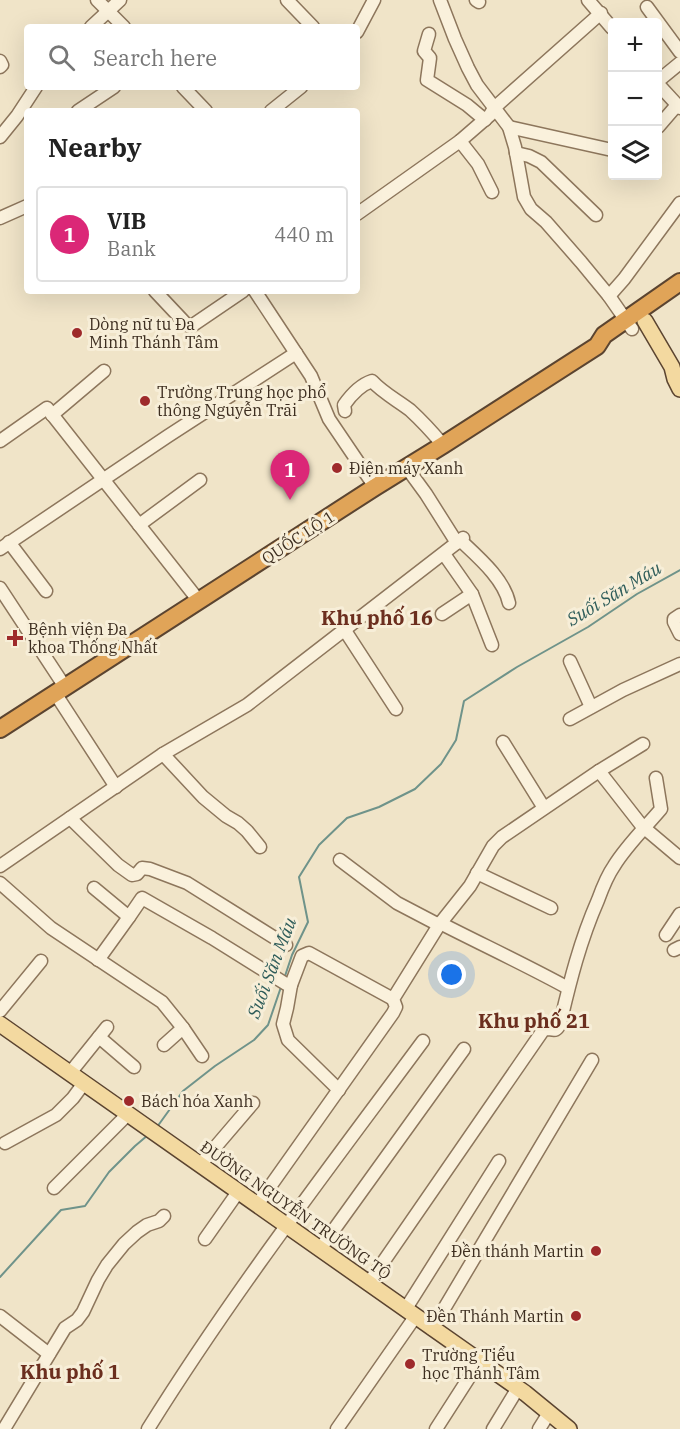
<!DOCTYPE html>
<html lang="en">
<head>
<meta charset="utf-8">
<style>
  body { margin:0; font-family:"IBM Plex Serif",serif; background:#f6f6f6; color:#222 }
  .controls { position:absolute; right:18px; top:18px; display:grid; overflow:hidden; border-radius:6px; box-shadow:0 6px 24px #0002 }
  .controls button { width:54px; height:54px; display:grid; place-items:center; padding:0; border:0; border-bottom:2px solid #e0e0e0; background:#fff; color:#222; font:30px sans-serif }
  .you { position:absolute; left:452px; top:975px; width:21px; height:21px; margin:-15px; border:4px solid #fff; border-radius:50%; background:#1a73e8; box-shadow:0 0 0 9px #1a73e833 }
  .badge { display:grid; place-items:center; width:39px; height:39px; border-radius:50%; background:#db2777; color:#fff; font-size:20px; font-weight:700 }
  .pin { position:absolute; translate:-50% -50px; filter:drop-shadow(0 2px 3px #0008) }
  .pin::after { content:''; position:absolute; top:32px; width:21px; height:18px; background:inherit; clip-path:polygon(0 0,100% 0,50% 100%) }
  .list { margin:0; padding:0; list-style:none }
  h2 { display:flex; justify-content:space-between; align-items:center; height:78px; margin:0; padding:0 24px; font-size:26px }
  h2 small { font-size:20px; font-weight:400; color:#767676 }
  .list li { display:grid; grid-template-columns:39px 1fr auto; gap:18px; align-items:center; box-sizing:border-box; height:96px; margin:0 12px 12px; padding:0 12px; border:2px solid #e0e0e0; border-radius:6px }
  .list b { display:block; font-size:22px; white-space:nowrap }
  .list p { margin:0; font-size:20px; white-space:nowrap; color:#767676 }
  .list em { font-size:20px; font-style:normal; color:#767676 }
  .icon { flex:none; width:33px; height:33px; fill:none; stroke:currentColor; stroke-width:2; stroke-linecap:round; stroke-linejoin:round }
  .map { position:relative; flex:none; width:680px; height:1429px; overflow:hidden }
  .search { position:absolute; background:#fff; box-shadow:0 6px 24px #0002; left:24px; top:24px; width:336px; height:66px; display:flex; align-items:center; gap:15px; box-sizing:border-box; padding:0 21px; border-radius:6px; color:#767676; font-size:22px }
  .panel { position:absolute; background:#fff; box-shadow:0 6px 24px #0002; left:24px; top:108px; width:336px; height:186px; border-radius:6px }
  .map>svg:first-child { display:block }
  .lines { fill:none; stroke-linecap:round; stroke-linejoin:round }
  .stream { stroke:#6f938a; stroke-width:2 }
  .minor-casing { stroke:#8d765c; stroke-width:15 }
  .major-casing { stroke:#5b4430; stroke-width:18 }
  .highway-casing { stroke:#5b4430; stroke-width:20 }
  .minor { stroke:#faf1dc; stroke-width:12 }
  .major { stroke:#f3d9a0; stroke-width:15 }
  .highway { stroke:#e0a458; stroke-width:16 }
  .poi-dot { fill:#9e2a2b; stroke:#f7eed8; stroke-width:2 }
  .labels { text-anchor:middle; stroke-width:6; stroke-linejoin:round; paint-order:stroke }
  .poi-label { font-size:16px; fill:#3d2e20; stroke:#f7eed8; text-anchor:start }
  .street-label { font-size:16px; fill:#3d2e20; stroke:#f7eed8 }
  .water-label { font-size:18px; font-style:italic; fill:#2f5d5a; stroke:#f7eed8 }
  .quarter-label { font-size:20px; font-weight:bold; fill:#6b2e1e; stroke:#f7eed8 }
</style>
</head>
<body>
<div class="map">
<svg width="680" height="1429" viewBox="0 0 680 1429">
  <rect width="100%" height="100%" fill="#f0e4c8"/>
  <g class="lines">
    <g class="stream">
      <path d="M285 976 292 955 308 922 299 877 319 845 347 818 379 807 415 789 441 764 456 740 464 701 517 667 588 627 637 594 680 570"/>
      <path d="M157 1127 183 1091 215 1066 254 1040 268 1025 281 987"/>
      <path d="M0 1277 61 1210 85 1206 109 1172 135 1146 148 1135"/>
    </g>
    <defs>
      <g id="minor">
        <path d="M97 0 124 27"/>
        <path d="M287 0 313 27"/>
        <path d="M440 0 455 39 468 68 477 85 509 127 515 147 524 197 531 209 546 222 581 262 609 296 632 329"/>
        <path d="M476 0 479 2"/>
        <path d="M588 0 612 28"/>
        <path d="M647 7 680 52"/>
        <path d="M91 27 120 0"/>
        <path d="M357 32 374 0"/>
        <path d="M429 34 424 51 430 58 427 80 467 105 485 120"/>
        <path d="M0 61 2 65 0 67"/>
        <path d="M658 81 680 63"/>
        <path d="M658 84 680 108"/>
        <path d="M183 87 206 111"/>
        <path d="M78 111 114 87"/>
        <path d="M271 111 301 87"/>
        <path d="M509 127 612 150"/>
        <path d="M658 127 677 105"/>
        <path d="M0 137 17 116 36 87"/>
        <path d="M460 141 478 164 492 192"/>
        <path d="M516 153 529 156 541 162 596 215"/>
        <path d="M357 214 460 141 490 115 494 108 601 13"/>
        <path d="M0 218 27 206"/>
        <path d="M155 291 187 325H193L243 291"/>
        <path d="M255 291 311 376 329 419 375 487"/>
        <path d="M609 296 624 279 680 203"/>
        <path d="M345 411 344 405C351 395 360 385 372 381 383 393 397 400 410 410 422 421 433 433 443 445"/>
        <path d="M52 415 104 371"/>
        <path d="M0 441 47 408 199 601"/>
        <path d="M407 468 426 494 457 543"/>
        <path d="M139 525 200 480"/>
        <path d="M460 540C478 557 504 579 509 603"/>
        <path d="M9 542 46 591"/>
        <path d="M0 549 168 436 296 353"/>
        <path d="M444 554 472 594 492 645"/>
        <path d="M0 588 65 687"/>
        <path d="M442 614 472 594"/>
        <path d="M680 615 674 619V622L680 634"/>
        <path d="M344 629 396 709"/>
        <path d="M570 661 591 707"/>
        <path d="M55 693 116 787"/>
        <path d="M570 719 623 690 680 664"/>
        <path d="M503 742 544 808"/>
        <path d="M163 754 203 797 226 816 238 823 247 831 260 847"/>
        <path d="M599 771 642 826 680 858"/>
        <path d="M70 818 118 865 132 875 137 874 142 868 150 869 187 883 286 945"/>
        <path d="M340 860 397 903 439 925"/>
        <path d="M0 866 163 754 247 705 463 538"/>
        <path d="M477 873 551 908"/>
        <path d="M0 883 51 928 162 1002 183 1028 202 1056"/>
        <path d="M94 888 129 917 142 898 212 938 286 984 291 985 302 956 309 953 393 999"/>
        <path d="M440 923C483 945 526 965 568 988"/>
        <path d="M666 935 680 914"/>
        <path d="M674 950 680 947"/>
        <path d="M98 960 129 917"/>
        <path d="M291 985 287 1008 283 1024 288 1040 339 1090"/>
        <path d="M0 1011 41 961"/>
        <path d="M99 1037 134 1067"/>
        <path d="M164 1045 183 1028"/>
        <path d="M70 1073 107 1027"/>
        <path d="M5 1143 56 1115 73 1098 84 1083"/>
        <path d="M200 1165 253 1103"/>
        <path d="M54 1188 128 1114"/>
        <path d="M257 1205 393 1013 396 1007 393 999 439 925 470 886 493 846 502 837 599 771 643 744"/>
        <path d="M205 1239 238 1192"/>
        <path d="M320 1249 464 1049"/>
        <path d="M368 1284 544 1029C553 1028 555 1034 560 1024 570 981 580 941 598 900 602 889 607 876 614 866 627 845 645 828 661 809L656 778"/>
        <path d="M405 1310 499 1161"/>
        <path d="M0 1316 49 1354"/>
        <path d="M432 1329 592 1060"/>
        <path d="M4 1429 65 1328 77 1320 83 1312 98 1280 107 1265 124 1244 137 1232 147 1225 159 1221 164 1216"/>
        <path d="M148 1429C232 1294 329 1168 423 1041"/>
        <path d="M337 1429 415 1317"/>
        <path d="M436 1429 479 1362"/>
        <path d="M493 1429 518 1388"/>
        <path d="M539 1429 549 1413"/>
      </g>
      <g id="major">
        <path d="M645 321 672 367 675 379 680 389"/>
        <path d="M0 1024 525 1393 569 1429"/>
      </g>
      <path id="highway" d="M0 729 375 487 443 445 597 346 604 335 680 282"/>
    </defs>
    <use href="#minor" class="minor-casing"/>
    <use href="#major" class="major-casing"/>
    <use href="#highway" class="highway-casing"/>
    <use href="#minor" class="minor"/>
    <use href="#major" class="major"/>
    <use href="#highway" class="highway"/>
  </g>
  <g class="poi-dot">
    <circle cx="77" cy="333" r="6"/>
    <circle cx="145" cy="401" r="6"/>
    <circle cx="337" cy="468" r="6"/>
    <path d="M12 629h6v6h6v6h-6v6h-6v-6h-6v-6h6z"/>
    <circle cx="129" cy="1101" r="6"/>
    <circle cx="596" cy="1251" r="6"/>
    <circle cx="576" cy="1316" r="6"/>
    <circle cx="410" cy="1364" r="6"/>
  </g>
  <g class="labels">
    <g class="poi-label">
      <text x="89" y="330">Dòng nữ tu Đa<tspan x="89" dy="18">Minh Thánh Tâm</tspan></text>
      <text x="157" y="398">Trường Trung học phổ<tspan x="157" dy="18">thông Nguyễn Trãi</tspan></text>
      <text x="349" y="474">Điện máy Xanh</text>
      <text x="28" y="635">Bệnh viện Đa<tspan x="28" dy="18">khoa Thống Nhất</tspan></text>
      <text x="141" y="1107">Bách hóa Xanh</text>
      <text x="584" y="1257" text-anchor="end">Đền thánh Martin</text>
      <text x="564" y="1322" text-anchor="end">Đền Thánh Martin</text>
      <text x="422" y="1361">Trường Tiểu<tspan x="422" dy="18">học Thánh Tâm</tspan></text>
    </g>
    <g class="street-label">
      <text transform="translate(298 537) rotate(-33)" y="6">QUỐC LỘ 1</text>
      <text transform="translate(296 1210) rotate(35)" y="6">ĐƯỜNG NGUYỄN TRƯỜNG TỘ</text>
    </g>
    <g class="water-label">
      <text transform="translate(614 594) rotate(-31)" y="6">Suối Săn Máu</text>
      <text transform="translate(272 968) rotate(-69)" y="6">Suối Săn Máu</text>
    </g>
    <g class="quarter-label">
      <text x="377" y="625">Khu phố 16</text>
      <text x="534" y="1028">Khu phố 21</text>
      <text x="70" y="1379">Khu phố 1</text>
    </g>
  </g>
</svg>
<div class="controls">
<button>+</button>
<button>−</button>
<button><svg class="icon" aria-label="layers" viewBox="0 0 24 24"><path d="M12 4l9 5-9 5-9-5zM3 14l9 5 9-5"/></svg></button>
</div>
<div class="you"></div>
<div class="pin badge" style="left:290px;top:500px">1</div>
<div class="search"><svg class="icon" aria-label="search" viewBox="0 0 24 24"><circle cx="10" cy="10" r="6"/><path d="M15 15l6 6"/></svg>Search here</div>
<section class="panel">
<h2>Nearby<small></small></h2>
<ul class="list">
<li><span class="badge">1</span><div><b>VIB</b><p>Bank</p></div><em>440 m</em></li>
</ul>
</section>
</div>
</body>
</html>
